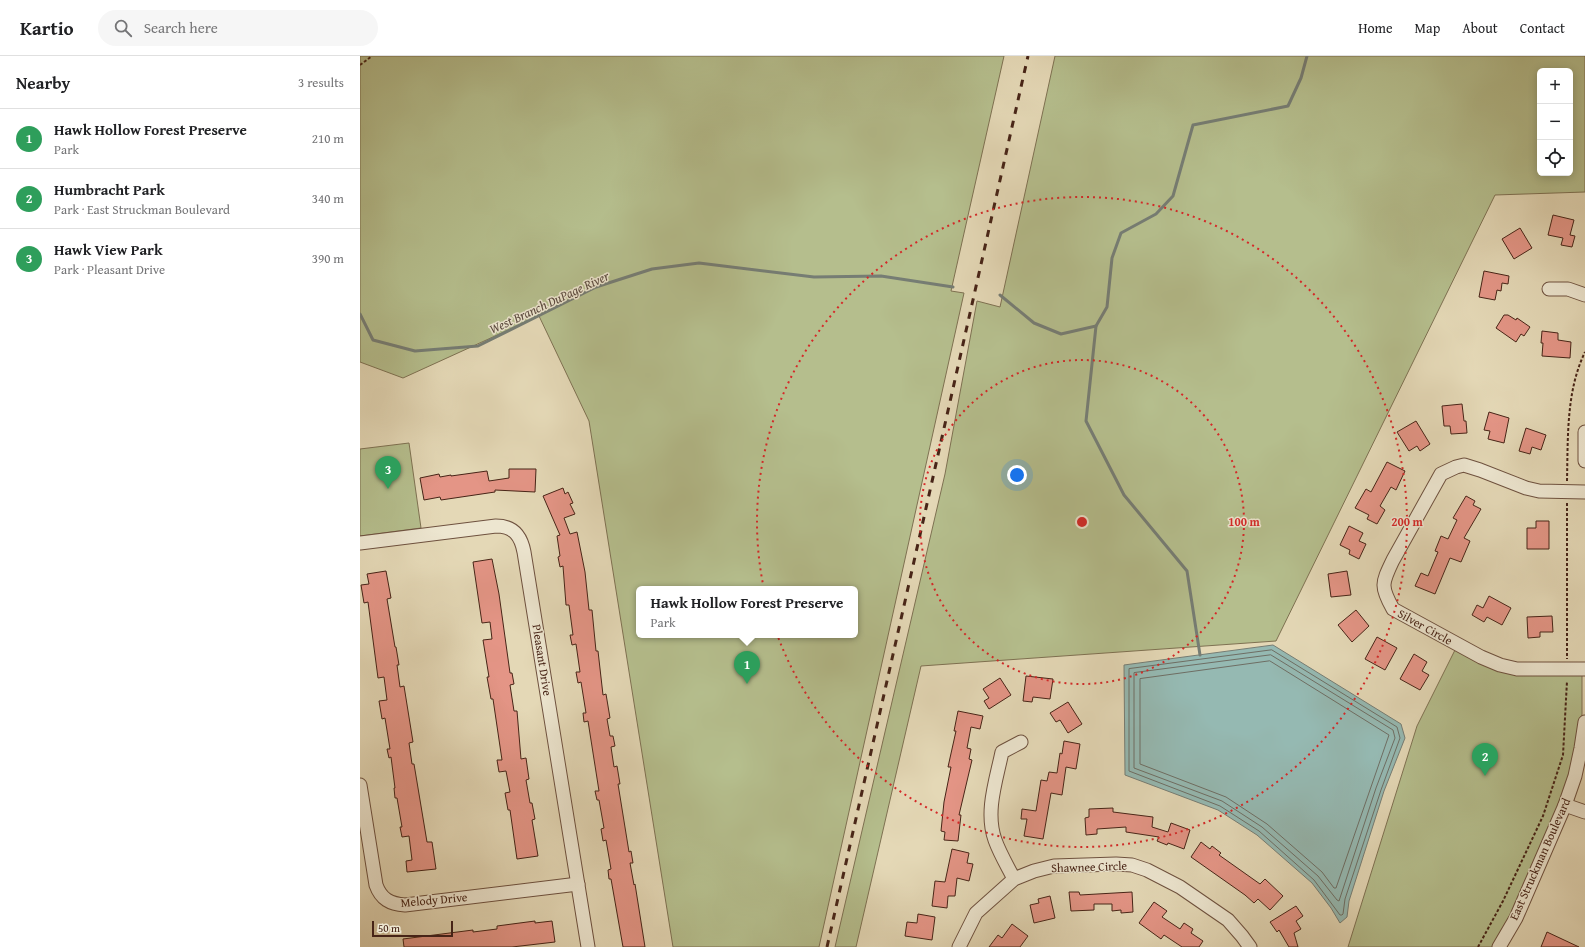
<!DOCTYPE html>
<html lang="en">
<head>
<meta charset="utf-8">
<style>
  body { margin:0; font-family:"Gentium Book Plus",serif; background:#f6f6f6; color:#202124 }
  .controls { position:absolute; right:12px; top:12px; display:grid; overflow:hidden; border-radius:6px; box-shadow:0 2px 10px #0003 }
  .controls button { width:36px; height:36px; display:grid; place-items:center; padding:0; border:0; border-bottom:1px solid #e0e0e0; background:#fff; color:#202124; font:20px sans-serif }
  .scale { position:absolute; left:12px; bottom:10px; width:81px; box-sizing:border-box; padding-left:4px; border:2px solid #472417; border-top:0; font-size:11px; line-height:14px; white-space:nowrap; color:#472417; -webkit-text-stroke:3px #ede6d0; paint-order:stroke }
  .you { position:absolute; left:657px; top:419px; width:14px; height:14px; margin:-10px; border:3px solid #fff; border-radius:50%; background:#1a73e8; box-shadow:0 0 0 6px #1a73e833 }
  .badge { display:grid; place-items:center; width:26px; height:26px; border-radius:50%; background:#db2777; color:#fff; font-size:13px; font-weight:700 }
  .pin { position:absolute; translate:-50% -33px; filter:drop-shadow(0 1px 2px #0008) }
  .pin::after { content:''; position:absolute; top:21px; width:14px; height:12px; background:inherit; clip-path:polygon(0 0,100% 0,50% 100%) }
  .popup { position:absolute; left:276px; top:530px; width:222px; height:52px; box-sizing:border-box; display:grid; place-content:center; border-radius:6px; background:#fff; filter:drop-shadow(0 1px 3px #0005); font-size:13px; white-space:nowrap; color:#757577 }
  .popup b { font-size:15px; color:#202124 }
  .popup::after { content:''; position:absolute; left:50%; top:100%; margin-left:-8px; border:8px solid transparent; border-top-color:#fff }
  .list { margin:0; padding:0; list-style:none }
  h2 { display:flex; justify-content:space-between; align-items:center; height:52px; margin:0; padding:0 16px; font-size:17px }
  h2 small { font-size:13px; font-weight:400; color:#757577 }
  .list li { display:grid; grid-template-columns:26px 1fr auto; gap:12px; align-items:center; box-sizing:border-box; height:60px; padding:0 16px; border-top:1px solid #e0e0e0 }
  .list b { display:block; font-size:15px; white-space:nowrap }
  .list p { margin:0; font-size:13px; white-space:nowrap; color:#757577 }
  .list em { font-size:13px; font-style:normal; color:#757577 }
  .icon { flex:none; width:22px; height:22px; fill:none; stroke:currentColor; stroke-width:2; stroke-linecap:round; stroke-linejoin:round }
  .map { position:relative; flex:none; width:1225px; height:891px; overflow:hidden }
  header { display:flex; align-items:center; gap:24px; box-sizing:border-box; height:56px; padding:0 20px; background:#fff; border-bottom:1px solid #e0e0e0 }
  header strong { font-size:19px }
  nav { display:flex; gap:22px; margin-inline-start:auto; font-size:14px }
  .search { width:280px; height:36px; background:#f6f6f6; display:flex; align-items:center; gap:10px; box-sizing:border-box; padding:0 14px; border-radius:22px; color:#757577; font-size:15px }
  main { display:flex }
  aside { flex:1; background:#fff }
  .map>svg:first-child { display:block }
  .green { fill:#b5be8d; stroke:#7e7152; fill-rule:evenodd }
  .water { fill:#95b9b2; stroke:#767d74 }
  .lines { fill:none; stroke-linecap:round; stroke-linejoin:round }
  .shore { stroke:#6e6e64; stroke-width:1 }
  .stream { stroke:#767d74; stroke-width:3 }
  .building { fill:#e49586; stroke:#472417 }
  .street-casing { stroke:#6e513f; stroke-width:15 }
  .path { stroke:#472417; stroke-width:2; stroke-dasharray:3 2; stroke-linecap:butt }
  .street { stroke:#ede6d0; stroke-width:13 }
  .rail { stroke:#472417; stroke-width:3; stroke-dasharray:7 7; stroke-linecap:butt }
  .ring { fill:none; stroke:#d62828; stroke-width:2; stroke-dasharray:2 4 }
  .labels { text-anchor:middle; stroke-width:3; stroke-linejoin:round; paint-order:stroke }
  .street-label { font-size:12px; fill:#472417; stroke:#ede6d0 }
  .water-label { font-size:13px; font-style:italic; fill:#5a493e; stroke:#ede6d0 }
  .centre { fill:#d62828; stroke:#ede6d0; stroke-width:2 }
  .ring-label { font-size:12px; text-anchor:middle; font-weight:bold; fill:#d62828; stroke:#ede6d0; stroke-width:3; stroke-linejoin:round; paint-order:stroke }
</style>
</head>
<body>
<header>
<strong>Kartio</strong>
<div class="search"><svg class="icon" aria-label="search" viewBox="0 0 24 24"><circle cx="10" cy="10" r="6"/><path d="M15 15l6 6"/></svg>Search here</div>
<nav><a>Home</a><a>Map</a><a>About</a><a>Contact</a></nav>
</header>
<main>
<aside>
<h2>Nearby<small>3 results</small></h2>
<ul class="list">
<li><span class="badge" style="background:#2e9e5b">1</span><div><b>Hawk Hollow Forest Preserve</b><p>Park</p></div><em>210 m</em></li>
<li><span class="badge" style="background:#2e9e5b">2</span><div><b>Humbracht Park</b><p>Park · East Struckman Boulevard</p></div><em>340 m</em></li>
<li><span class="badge" style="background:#2e9e5b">3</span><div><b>Hawk View Park</b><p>Park · Pleasant Drive</p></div><em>390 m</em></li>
</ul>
</aside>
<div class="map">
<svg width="1225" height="891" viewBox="0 0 1225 891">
  <rect width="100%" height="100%" fill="#e4d8b6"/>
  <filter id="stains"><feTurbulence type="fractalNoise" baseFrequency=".005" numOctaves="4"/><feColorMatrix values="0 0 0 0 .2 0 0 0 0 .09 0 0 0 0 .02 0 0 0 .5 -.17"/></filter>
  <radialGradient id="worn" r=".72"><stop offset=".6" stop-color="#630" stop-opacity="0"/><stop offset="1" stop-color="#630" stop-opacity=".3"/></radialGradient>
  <g class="green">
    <path d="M0 0H644L591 235 604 237 459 891H313L229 365 179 260 43 322 0 306ZM279 533H495V579H279Z"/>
    <path d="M695 0H1225V136L1135 139 916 585 561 610 496 891H475L585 418 617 245 640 251ZM1180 15H1210V117H1180Z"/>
    <path d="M49 387 61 472 0 480V393Z"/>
    <path d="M1095 594 1129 610 1222 618V658L1216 695 1202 745 1153 857 1134 891H988L1057 670Z"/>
  </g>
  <path class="water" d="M913 589 1041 668 1045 682 1024 735 989 845 987 861 980 867 971 852 952 827 897 779 858 754 765 719 764 609Z"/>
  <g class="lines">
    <g class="shore">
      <path d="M912 594 1037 671 1040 682 1021 734 985 843 983 858 982 859H980L954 824 899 775 860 750 769 715V613Z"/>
      <path d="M911 599 1033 674 1035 682 1016 732 979 845 977 844 958 820 902 771 862 745 774 712V617Z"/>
      <path d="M910 605 1029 679 976 832H974L962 816 907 768 866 741 780 708V623Z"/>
    </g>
    <g class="stream">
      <path d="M640 239 674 267 701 278 736 270 747 251 752 202 761 177 796 158 813 140 833 69 928 50 941 22 947 0"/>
      <path d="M0 258 13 284 55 295 118 290 236 231 292 213 339 207 454 221 521 220 593 231"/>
      <path d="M736 270 726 365 764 439 827 515 840 599"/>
    </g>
  </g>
  <g class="building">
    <path d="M1193 159 1214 164 1210 179 1215 180 1212 191 1201 189 1203 182 1188 179Z"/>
    <path d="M1160 172 1172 192 1154 203 1142 183Z"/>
    <path d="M1124 215 1149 220 1148 228 1142 227 1141 235 1137 234 1135 244 1119 241Z"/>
    <path d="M1144 259H1148L1156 264 1157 262 1170 271 1164 280 1161 278 1156 286 1136 272Z"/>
    <path d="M1182 275 1198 277V284L1211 286 1210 302 1182 300 1183 287H1181Z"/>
    <path d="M1102 348 1104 365H1106L1107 377 1091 378 1090 370H1084L1082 350Z"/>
    <path d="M1129 356 1149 362 1144 387 1128 383 1130 375 1124 374Z"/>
    <path d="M1056 365 1070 388 1060 395 1057 390 1049 395 1037 376Z"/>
    <path d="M1166 372 1186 379 1181 394 1172 391 1170 398 1159 395Z"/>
    <path d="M1027 406 1045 415 1036 434 1031 431 1020 450 1025 454 1017 468 1007 463 1009 459 995 452 1006 433 1011 436Z"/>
    <path d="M149 413H176L175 436 135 434V436L81 444 80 441 64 444 60 422 79 418 80 421 91 419V420L127 415 129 425 149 422Z"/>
    <path d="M203 432 205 438 208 436 213 447 210 448 215 458 204 462 210 478 217 476 225 516 229 554H232L236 595H238L243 639 246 638 250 662 247 663 250 680H253L255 690 251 691 254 711 257 710 260 728H258L269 796 271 795 273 807H270L274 829 275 828 285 891H263L251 823H249L248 814 251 813 246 784 243 785 241 773 244 772 239 744H237L235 735H239L228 665 224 666 223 657H226L221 626 218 627 216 616H220L216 588 212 589 210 579H213L209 549H206L203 510 200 511 198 501 200 500 197 480 200 479 183 440Z"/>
    <path d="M1106 440 1115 445 1113 449 1121 453 1104 482 1110 485 1101 506 1090 502 1075 538 1055 530 1061 517 1068 520 1078 496 1075 495 1081 480 1088 483 1097 464 1093 462Z"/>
    <path d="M1176 465H1189V493H1167V472H1176Z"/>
    <path d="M989 470 1003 477 999 485 1006 488 999 503 989 498 990 494 980 489Z"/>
    <path d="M132 503 139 538 150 617H152L154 628 150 629 154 655H157L161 703 166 702 169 723 166 724 170 747H172L175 763 172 764 178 800 157 803 150 754H148L145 737 150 736 146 715 139 716 137 704H142L133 643H131L127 621H129L123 584 132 583 130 566 122 567 113 506Z"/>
    <path d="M26 515 31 542 27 543 35 591H36L39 609H37L40 631 44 630 53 686 49 687 52 708H54L67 786H72L76 813 47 816 46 805 52 804 49 780 42 781 40 771H42L37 742H35L34 732H35L31 701 29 702 27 693H30L25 662 22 663 19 645 27 644 24 621 18 622 8 546 4 547 1 529 9 528 7 518Z"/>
    <path d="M987 515 991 539 971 541 968 518Z"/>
    <path d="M1129 540 1151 552 1142 569 1127 561 1124 566 1112 559 1117 549 1123 552Z"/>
    <path d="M996 554 1009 570 992 586 978 569Z"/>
    <path d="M1192 560 1193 576H1180V581L1168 582 1167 561Z"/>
    <path d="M1017 581 1037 592 1025 614 1005 603Z"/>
    <path d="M1054 598 1067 606 1062 615 1069 619 1060 634 1040 623Z"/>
    <path d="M666 620 693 623 690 643 673 641 672 646 663 645Z"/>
    <path d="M640 622 651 639 629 653 624 645 629 642 623 633Z"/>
    <path d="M708 646 722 668 708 677 700 664 696 666 690 657Z"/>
    <path d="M598 655 623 660 620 673 611 671 607 692 611 693 609 703 612 704 599 759H601L598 785 584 784 585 776 581 775 584 746 591 711H588L596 675H594Z"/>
    <path d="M704 685 720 688 716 713 706 711 702 739 691 737 683 783 664 780 667 763H661L662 753 676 755 681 724 687 725 689 716 697 717 700 697 702 698Z"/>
    <path d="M753 752V756L793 761 792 771 808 776 811 767 830 774 824 793 808 787 807 789 797 785 799 781 766 776V771L737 773V778L726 779 725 762 729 761V753Z"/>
    <path d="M841 786 850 793 852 790 861 797 859 799 900 828 905 823 923 840 910 854 898 843 894 847 885 839 831 801Z"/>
    <path d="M592 793 609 797 607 807 613 808 609 825 597 822 595 840H588L587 852 572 850 575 825 585 826Z"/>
    <path d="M709 836H719L720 839 772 836 773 856 761 857V854L752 855V848H734V854L711 855Z"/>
    <path d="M690 840 695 862 674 867 670 849 679 847 678 843Z"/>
    <path d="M794 846 807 855 802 861 820 873 824 867 833 873 831 877 843 885 839 891H822L804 879 801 883 779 867Z"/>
    <path d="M936 850 943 860 936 865 941 873 934 877 938 891H929L919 874 917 876 910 866Z"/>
    <path d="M558 858 575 861 572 884 545 880 547 866 557 867Z"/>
    <path d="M175 865V867L192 865 195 886 152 891H44L43 883 113 874V876L137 873V870Z"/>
    <path d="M652 868 668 880 660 891H629L638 879 642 882Z"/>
    <path d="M1187 876 1219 891H1181Z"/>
  </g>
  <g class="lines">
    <defs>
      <g id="street">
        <path d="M1189 233H1208L1225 239"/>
        <path d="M1225 376V405"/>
        <path d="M1225 436 1179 435 1166 432 1120 414 1104 409 1096 411 1081 418 1033 504C1022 527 1020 530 1033 553L1121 601 1140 609 1157 613H1225"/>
        <path d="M0 487 136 470C154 470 161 480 164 496L228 891"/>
        <path d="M0 729 16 829C21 843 30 848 45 849L218 828"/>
        <path d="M1205 749 1225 756"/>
        <path d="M654 823C648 811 640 798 635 784 625 756 636 725 642 696L661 686"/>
        <path d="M599 891 616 857 654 823 674 815 694 810 756 808 772 809 787 814 820 831 868 864 882 880 890 891"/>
        <path d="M1139 891 1156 862 1205 749 1215 720 1221 692 1225 666"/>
      </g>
    </defs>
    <use href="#street" class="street-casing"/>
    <g class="path">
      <path d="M0 9 12 0"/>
      <path d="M1207 425C1208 382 1206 335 1225 296"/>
      <path d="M1207 447V603"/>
      <path d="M1118 891 1143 845 1183 760 1203 699 1207 625"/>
    </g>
    <use href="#street" class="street"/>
    <path class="rail" d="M467 891 668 0"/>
  </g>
  <g class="ring">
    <circle cx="722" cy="466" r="162"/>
    <circle cx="722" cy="466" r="325"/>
  </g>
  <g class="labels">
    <g class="street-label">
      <text transform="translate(1065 571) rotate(29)" y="4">Silver Circle</text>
      <text transform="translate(182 604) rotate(81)" y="4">Pleasant Drive</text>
      <text transform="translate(1180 803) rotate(-66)" y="4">East Struckman Boulevard</text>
      <text transform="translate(729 811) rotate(-2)" y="4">Shawnee Circle</text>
      <text transform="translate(74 844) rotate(-5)" y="4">Melody Drive</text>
    </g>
    <g class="water-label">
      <text transform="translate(189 246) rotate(-25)" y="5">West Branch DuPage River</text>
    </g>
  </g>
  <circle cx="722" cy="466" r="6" class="centre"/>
  <g class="ring-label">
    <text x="884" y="470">100 m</text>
    <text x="1047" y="470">200 m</text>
  </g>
  <rect width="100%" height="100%" filter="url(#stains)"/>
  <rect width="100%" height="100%" fill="url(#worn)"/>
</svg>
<div class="controls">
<button>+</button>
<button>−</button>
<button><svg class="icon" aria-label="locate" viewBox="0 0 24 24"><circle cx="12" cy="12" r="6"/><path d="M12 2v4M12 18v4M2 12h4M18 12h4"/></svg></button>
</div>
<div class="scale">50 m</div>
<div class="you"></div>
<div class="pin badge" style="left:387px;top:628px;background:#2e9e5b">1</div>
<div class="popup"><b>Hawk Hollow Forest Preserve</b>Park</div>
<div class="pin badge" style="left:1125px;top:720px;background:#2e9e5b">2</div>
<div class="pin badge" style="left:28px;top:433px;background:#2e9e5b">3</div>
</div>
</main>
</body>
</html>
